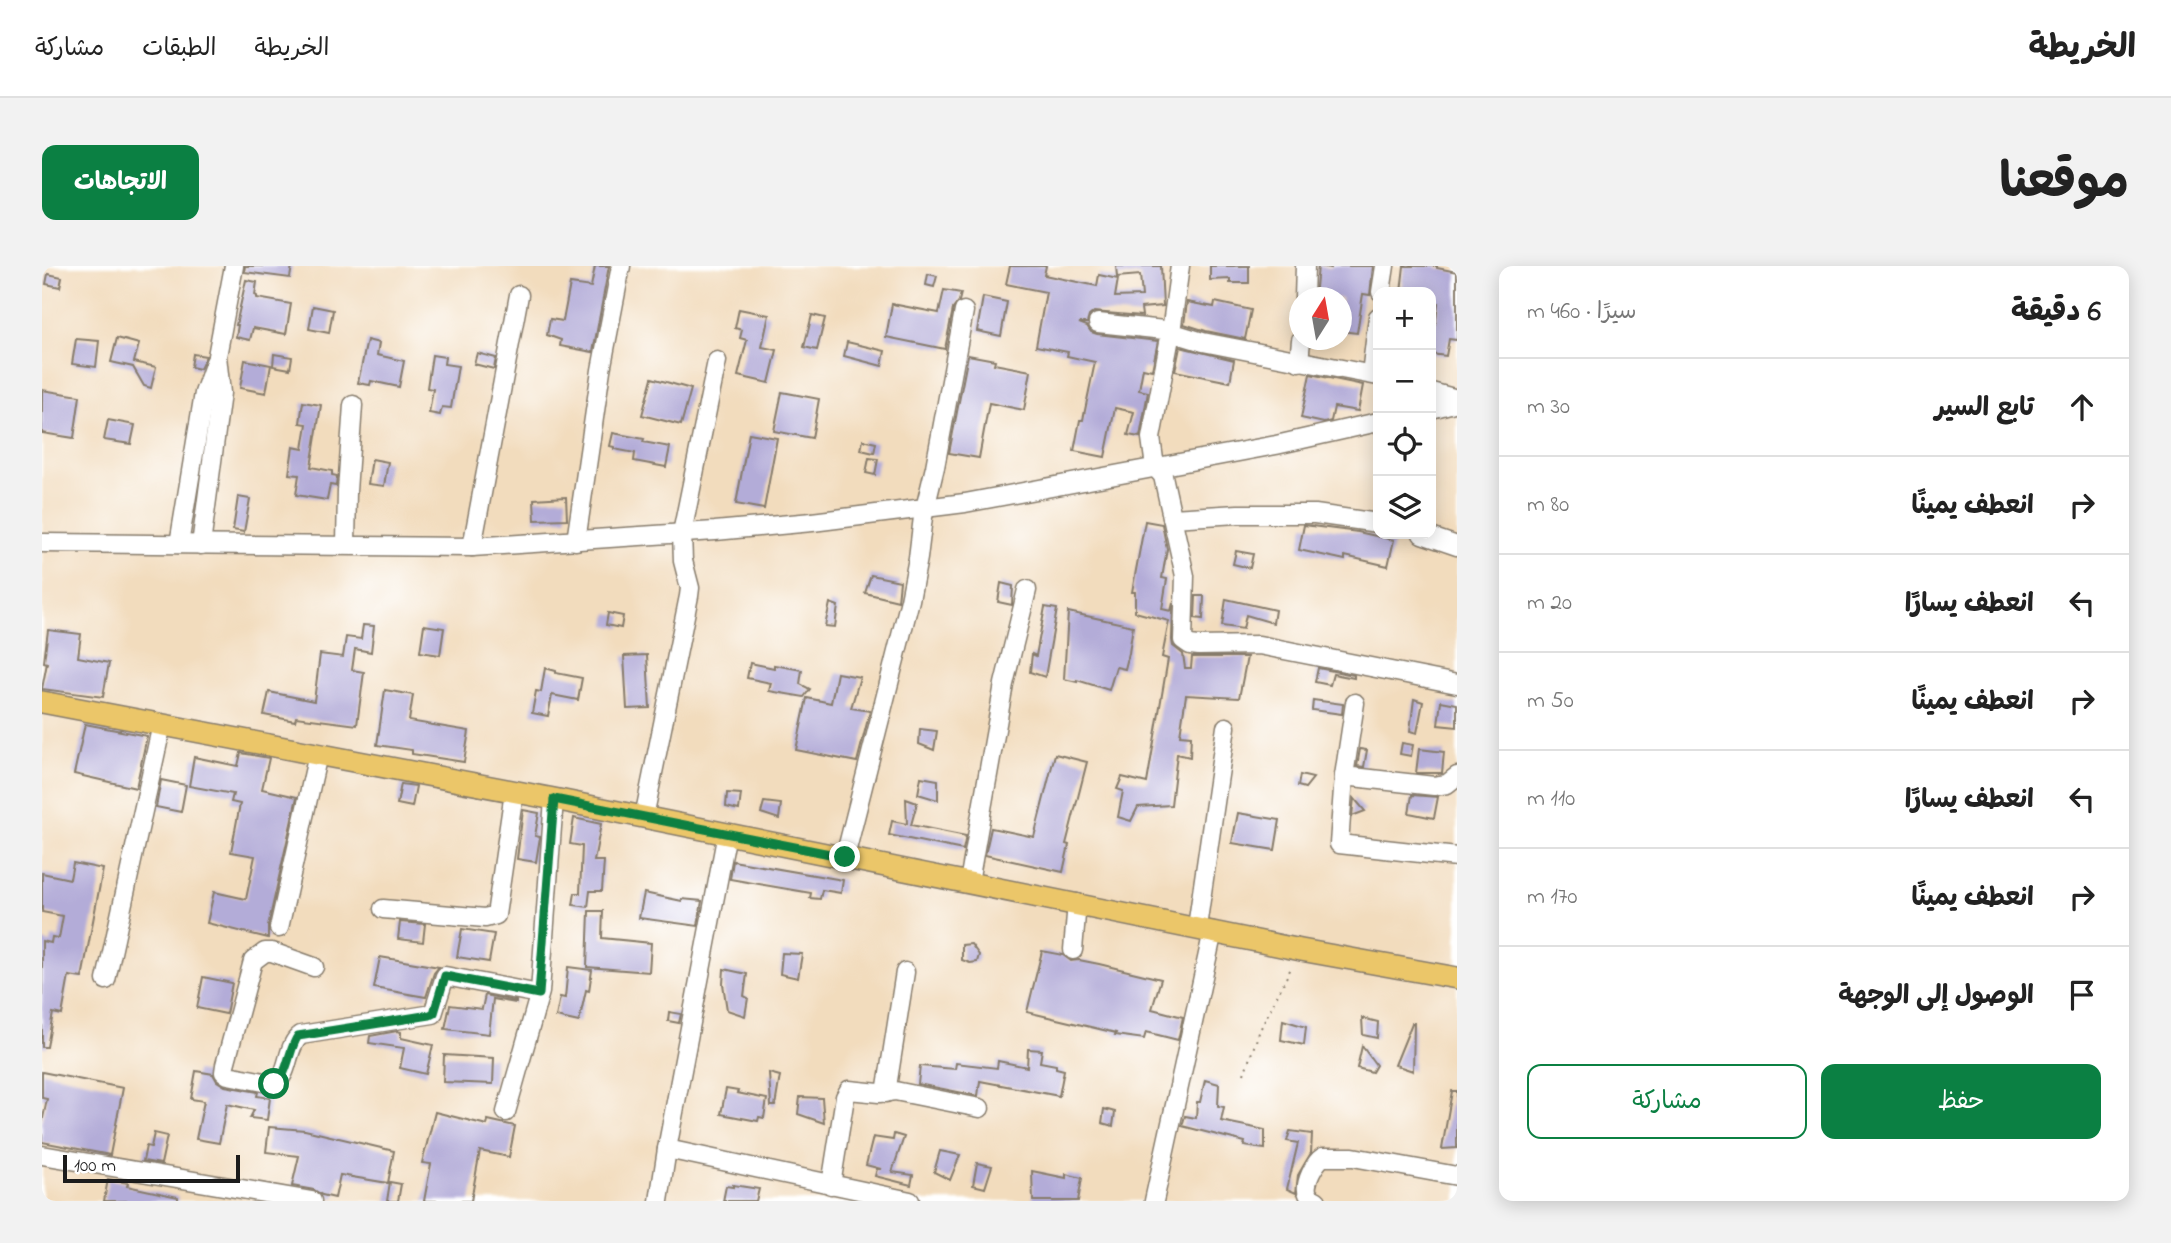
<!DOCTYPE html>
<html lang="ar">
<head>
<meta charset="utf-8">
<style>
  body { margin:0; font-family:"Indie Flower","Playpen Sans Arabic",sans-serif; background:#f2f2f2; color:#222; direction:rtl }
  .controls { position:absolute; right:21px; top:21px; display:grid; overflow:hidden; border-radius:14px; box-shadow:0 4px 18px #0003 }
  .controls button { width:63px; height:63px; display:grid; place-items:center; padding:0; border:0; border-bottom:2px solid #e0e0e0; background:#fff; color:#222; font:35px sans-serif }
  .compass { position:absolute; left:1247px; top:21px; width:63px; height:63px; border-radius:50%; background:#fff; box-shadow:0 4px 18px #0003; rotate:11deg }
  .scale { position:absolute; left:21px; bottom:18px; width:177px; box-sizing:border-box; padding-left:7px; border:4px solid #1c1c1c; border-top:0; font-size:19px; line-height:24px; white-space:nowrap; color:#1c1c1c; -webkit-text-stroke:5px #fff; paint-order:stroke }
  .stop { position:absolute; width:21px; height:21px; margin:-16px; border:5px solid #0b8043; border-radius:50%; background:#fff }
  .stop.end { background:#0b8043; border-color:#fff; box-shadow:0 2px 7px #0008 }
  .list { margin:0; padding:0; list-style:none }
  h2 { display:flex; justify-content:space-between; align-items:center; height:91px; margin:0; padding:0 28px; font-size:30px }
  h2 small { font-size:23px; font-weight:400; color:#767676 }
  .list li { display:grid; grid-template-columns:46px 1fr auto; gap:21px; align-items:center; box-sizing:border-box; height:98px; padding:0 28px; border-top:2px solid #e0e0e0 }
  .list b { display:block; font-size:26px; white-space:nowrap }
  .list em { font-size:23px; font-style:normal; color:#767676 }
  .actions { display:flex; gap:14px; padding:21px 28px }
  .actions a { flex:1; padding:16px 0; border:2px solid #0b8043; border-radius:14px; text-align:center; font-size:24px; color:#0b8043 }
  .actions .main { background:#0b8043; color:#fff }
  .icon { flex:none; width:38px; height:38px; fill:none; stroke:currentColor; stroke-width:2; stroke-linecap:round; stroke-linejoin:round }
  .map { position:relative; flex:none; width:1415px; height:935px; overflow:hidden; direction:ltr; border-radius:14px }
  header { display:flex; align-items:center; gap:42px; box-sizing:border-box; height:98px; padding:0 35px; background:#fff; border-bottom:2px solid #e0e0e0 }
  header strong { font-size:33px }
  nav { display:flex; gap:38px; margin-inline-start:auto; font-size:24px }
  .intro { display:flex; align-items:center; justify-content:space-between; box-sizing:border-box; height:168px; padding:0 42px }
  h1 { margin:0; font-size:49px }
  .button { padding:18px 32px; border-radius:14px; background:#0b8043; color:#fff; font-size:24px; font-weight:700 }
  main { display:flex; gap:42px; padding:0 42px }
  aside { flex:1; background:#fff; border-radius:14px; box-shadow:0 4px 18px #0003 }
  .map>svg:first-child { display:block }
  .building { fill:#b3acd8 }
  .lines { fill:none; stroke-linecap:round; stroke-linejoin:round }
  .minor-casing { stroke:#877c6c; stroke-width:21 }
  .major-casing { stroke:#877c6c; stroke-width:24 }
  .path { stroke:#877c6c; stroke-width:2; stroke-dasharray:2 5; stroke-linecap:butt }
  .minor { stroke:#fff; stroke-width:18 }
  .major { stroke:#ebc669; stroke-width:21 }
  .route { stroke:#0b8043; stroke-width:9 }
</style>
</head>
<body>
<header>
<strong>الخريطة</strong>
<nav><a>الخريطة</a><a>الطبقات</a><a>مشاركة</a></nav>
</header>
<div class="intro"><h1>موقعنا</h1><a class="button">الاتجاهات</a></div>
<main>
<aside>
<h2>6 دقيقة<small>سيرًا · 460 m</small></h2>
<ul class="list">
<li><svg class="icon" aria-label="ahead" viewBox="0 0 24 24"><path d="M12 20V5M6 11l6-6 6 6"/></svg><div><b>تابع السير</b></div><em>30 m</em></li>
<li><svg class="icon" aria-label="right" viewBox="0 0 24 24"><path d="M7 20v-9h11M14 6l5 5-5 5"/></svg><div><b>انعطف يمينًا</b></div><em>80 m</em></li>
<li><svg class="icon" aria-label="left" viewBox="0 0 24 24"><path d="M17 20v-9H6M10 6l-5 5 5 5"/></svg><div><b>انعطف يسارًا</b></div><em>20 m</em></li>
<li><svg class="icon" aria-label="right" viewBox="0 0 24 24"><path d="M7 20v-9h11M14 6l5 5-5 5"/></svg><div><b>انعطف يمينًا</b></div><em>50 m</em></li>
<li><svg class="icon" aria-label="left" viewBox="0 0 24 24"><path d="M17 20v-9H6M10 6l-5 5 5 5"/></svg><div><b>انعطف يسارًا</b></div><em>110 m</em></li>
<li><svg class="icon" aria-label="right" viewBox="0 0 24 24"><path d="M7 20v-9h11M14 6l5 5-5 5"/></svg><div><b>انعطف يمينًا</b></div><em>170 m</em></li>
<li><svg class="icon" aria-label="arrive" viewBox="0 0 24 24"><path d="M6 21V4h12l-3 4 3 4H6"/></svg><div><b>الوصول إلى الوجهة</b></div></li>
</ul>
<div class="actions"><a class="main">حفظ</a><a>مشاركة</a></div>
</aside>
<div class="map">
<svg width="1415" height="935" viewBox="0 0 1415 935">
  <rect width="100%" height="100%" fill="#fff"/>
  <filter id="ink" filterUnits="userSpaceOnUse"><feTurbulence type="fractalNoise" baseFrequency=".0143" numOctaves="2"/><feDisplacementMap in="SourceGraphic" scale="14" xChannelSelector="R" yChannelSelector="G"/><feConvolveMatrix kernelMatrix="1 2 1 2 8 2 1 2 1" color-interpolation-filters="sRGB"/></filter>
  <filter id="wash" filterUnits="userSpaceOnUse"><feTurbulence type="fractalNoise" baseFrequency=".00686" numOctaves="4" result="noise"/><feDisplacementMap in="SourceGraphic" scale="28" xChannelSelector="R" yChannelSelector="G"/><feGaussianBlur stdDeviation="1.57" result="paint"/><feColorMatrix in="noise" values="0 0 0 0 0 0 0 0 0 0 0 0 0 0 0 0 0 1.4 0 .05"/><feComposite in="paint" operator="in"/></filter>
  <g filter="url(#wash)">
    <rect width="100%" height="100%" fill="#f2dcbd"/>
    <g id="blocks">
      <g class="building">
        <path d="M203 0H250L248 12 202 6Z"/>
        <path d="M553 0H567L551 86 518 80 519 74 505 69 508 53 521 55 528 18 549 21Z"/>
        <path d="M968 0H1004L1002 9 1055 20 1057 9 1076 13 1073 31 1100 30 1098 9 1075 11 1074 0H1119L1121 40 1099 42 1100 50 1052 46 1047 50 1045 57H1037L1045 60 1049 66 1055 68 1116 75 1110 104 1101 102 1097 124 1106 126 1098 171 1086 169 1092 146 1073 142 1063 191 1032 185 1038 154H1041L1053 96 1025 90 1026 86 994 80 1004 26 964 18Z"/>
        <path d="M1168 0H1207V17H1188V13L1168 14Z"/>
        <path d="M1276 0 1289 2V0H1331L1328 29 1321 28 1315 67 1299 65V32H1273Z"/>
        <path d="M1362 0H1395V2L1415 6V74L1407 73 1404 90 1389 88V75L1391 76 1396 37 1389 36V26H1359Z"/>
        <path d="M6 8 20 11 18 21 4 18Z"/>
        <path d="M886 8 895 10 892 21 884 19Z"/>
        <path d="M204 14 215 16 213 29 215 30V32L249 38 244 68 211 62 208 74 194 71 196 59H194Z"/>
        <path d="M902 24 919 27 917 35 911 43 903 83 844 71 850 38 897 47Z"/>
        <path d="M941 31 965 36 959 70 935 65Z"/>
        <path d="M1145 36 1172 41 1173 36 1209 44 1203 73 1164 65 1142 58Z"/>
        <path d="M271 40 291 44 287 67 267 63Z"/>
        <path d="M697 43 727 49 720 81 735 84 727 117 696 110 705 74 698 72 700 64 693 62Z"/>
        <path d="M770 49 783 52 775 84 762 81Z"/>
        <path d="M75 72 97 78 92 96 114 101 109 122 102 120 91 101 69 96Z"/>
        <path d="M34 73 57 75 54 101 30 98Z"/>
        <path d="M325 74 337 77 335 89 362 95 357 121 329 115 328 119 316 117Z"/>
        <path d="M805 76 843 85 840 100 802 90Z"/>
        <path d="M1138 81 1192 94 1188 116 1133 105Z"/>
        <path d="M435 87 454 92 452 103 432 98Z"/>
        <path d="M151 88 164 90 158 103 149 101Z"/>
        <path d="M232 88 250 91 248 103 231 100Z"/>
        <path d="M390 89 403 91 402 98 416 100 409 142 400 141 398 149 387 147 391 123 385 122Z"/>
        <path d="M926 89 953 94 952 98 989 105 982 144 947 137 937 192 907 187Z"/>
        <path d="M203 94 229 99 224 127 198 122Z"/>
        <path d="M1268 108 1321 119 1316 145 1292 141 1289 155 1282 157 1259 152Z"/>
        <path d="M610 112 649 123 639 159 600 149Z"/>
        <path d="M0 124 38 130 32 172 0 167Z"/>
        <path d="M740 126 777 133 770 172 732 165Z"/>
        <path d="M261 136 279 139 269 201 290 205V209L295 210 294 220 288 219 285 234 254 229 257 209 247 208 251 181 261 183 265 158 258 157Z"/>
        <path d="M66 154 93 159 89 178 62 174Z"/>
        <path d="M571 167 602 173 601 176 628 181 624 201 592 195 593 187 572 183V181L568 180Z"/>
        <path d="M707 167 735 172 722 243 694 238Z"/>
        <path d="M821 174 834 177 832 187 819 184Z"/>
        <path d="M827 192 836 193 833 209 824 207Z"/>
        <path d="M330 193 346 196 342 220 326 218Z"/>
        <path d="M196 231 208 233 202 266 191 264Z"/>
        <path d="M524 231 525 253 493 254 492 233Z"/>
        <path d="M1103 255 1120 258 1125 283 1120 312 1125 313 1120 343 1129 345 1131 337 1130 374 1131 380 1141 388 1143 402H1149L1150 391H1205L1197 432 1144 429 1138 469 1149 470 1148 491 1135 488 1129 539 1096 541 1089 555 1076 551 1081 525 1075 523 1080 511 1105 517 1126 393 1120 391 1127 355 1093 346V326H1090Z"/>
        <path d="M1262 259 1316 266 1352 274 1346 300 1303 290V294L1257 284Z"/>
        <path d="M1194 285 1211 288 1208 302 1191 298Z"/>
        <path d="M829 309 858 315 856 335 823 327Z"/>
        <path d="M959 317 971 320 970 339 956 336Z"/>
        <path d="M1154 330H1162L1161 353 1153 352Z"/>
        <path d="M1184 333 1233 344 1231 357 1204 349 1201 363 1180 360Z"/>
        <path d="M788 337 796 340 793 361 783 360Z"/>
        <path d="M1003 341 1015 343 1003 411 988 406 990 388 994 390Z"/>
        <path d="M1026 346 1091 360 1087 387 1083 403 1074 401 1067 424 1035 414V416L1022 413Z"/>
        <path d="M566 347 581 350 579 362 564 359Z"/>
        <path d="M321 359 332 360 329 386 313 383 310 404 322 406 315 459 254 451 253 455 222 449 227 426 272 435 278 388 301 391 304 371 319 373Z"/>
        <path d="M382 359 402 362 398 389 378 386Z"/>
        <path d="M6 364 39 368 36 391 67 397 61 431 0 423 5 397 2 396Z"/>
        <path d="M605 389 608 442 585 443 582 390Z"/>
        <path d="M708 397 732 402V399L760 404 758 418 768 423 762 431 727 425 729 417 705 412Z"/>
        <path d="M503 402 514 405V407L540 412 536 434 510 429 506 450 490 447 494 425 499 426Z"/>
        <path d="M1276 402 1312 409V412L1291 408 1288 419 1273 416Z"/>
        <path d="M795 407 818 411 809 442 828 445 815 496 754 484 765 432 789 437Z"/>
        <path d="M343 424 371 429 367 455 427 465 422 496 370 488V484L335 479Z"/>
        <path d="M1372 433 1381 436 1375 467 1368 465Z"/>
        <path d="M1271 434 1301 438 1300 448 1270 444Z"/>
        <path d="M1399 435 1415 438V461L1396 459Z"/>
        <path d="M43 458 105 470 94 522 32 508Z"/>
        <path d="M878 463 895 465 892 484 877 478Z"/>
        <path d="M1360 477 1371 479 1369 490 1358 488Z"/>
        <path d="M1318 483 1325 484 1322 501 1315 500Z"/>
        <path d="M1377 483 1402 486 1400 507H1374Z"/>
        <path d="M199 487 227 492 220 523 255 531 226 660V672L165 657 172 626 204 633 213 590 189 586 198 538 189 536 191 528 147 520 152 491 196 500Z"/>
        <path d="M1013 488 1045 496 1024 578 1027 579 1021 606 943 589 949 562 992 571Z"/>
        <path d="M1258 509 1271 512 1263 522 1256 520Z"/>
        <path d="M879 511 896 514V534L876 528Z"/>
        <path d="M119 514 144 519 139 546 114 541Z"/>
        <path d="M359 518 374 520 370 541 355 538Z"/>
        <path d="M685 527 699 528 697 544 684 541Z"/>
        <path d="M1370 529 1396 531 1392 552 1367 547Z"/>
        <path d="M1312 532 1323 545 1310 550Z"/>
        <path d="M864 533 875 537 869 559 924 570 921 584 847 569 850 555 865 558Z"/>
        <path d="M722 536 739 538 737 553 719 547Z"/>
        <path d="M481 544 497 547 493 570 498 571 494 596 475 593Z"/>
        <path d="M1196 547 1238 554 1233 584 1190 577Z"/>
        <path d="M532 552 559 558 552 595H562L560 625H548L546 641 531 639 533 627H538L540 580 528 578Z"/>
        <path d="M691 595 801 614 799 627 780 624 778 633 768 632 769 627 688 613Z"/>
        <path d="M31 597 61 603 40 712 27 710 20 749 11 747 5 781H0V675L9 677 10 671 17 672 21 650 0 646V607L28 613Z"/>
        <path d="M602 627 640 635V633L660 635 656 660 597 652Z"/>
        <path d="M547 645H561L560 672 609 677 607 706 545 701Z"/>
        <path d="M358 656 383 658 381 676 356 673Z"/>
        <path d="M420 663 452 668 447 696 415 691Z"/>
        <path d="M929 678 937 689 935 696 928 697 920 694V679Z"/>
        <path d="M1000 685 1021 689 1029 695 1037 694 1057 698 1119 713 1110 743 1141 751 1136 774 1104 766 1102 773 1073 769 1074 767 985 746Z"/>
        <path d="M740 687 760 688 756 712 738 708Z"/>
        <path d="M338 691 397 701 392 707 384 731 332 722Z"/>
        <path d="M526 701 550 704 547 725 544 724 537 756 514 751 518 731 523 732Z"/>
        <path d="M682 703 705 708 702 730 706 732 703 750 685 744 681 718Z"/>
        <path d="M161 711 190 717 184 748 155 742Z"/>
        <path d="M443 729 474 735V737L451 733 447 768 403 763 408 739 440 743Z"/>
        <path d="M627 746 639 748 637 757 626 755Z"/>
        <path d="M1320 752 1336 756 1335 772 1321 769Z"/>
        <path d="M1241 754 1264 761 1262 779 1239 774Z"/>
        <path d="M1370 757H1372L1371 805 1353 799Z"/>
        <path d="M355 765 359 766V772L391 779 384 808 358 802 362 782 327 777 328 770Z"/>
        <path d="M1320 780 1334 799 1330 806 1315 802Z"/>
        <path d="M986 783 1000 784 998 796 1014 799V802L1022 804 1017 830 938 815 936 830 876 818 878 800 913 803 914 797 955 802 956 795 985 801Z"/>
        <path d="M402 789 452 792 451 818 401 816Z"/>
        <path d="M154 805 171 808 175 815 183 820 216 826 215 830 228 832 225 854 208 852 212 844 185 838 177 877 154 873 162 835 149 833Z"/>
        <path d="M0 806 81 822 68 889 0 876V857L5 833 0 832Z"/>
        <path d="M727 807 738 810 733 840H729Z"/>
        <path d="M1163 814 1177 818 1176 840 1182 841 1179 855 1223 864V883L1202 880 1203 876 1140 860 1143 850 1154 852 1155 836H1158Z"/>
        <path d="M684 823 696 825 695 827 725 833 722 852 717 851 716 855 679 848Z"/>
        <path d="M1410 825H1415V882L1400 883Z"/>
        <path d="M758 831 780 832 782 857 756 848Z"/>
        <path d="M1062 843 1073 846 1071 860 1060 857Z"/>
        <path d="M393 846 445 859 446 854 473 860 467 891 438 885 429 935H382L389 898 380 897Z"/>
        <path d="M227 861 263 864 352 885 346 917 298 909 293 932 280 929 272 924 250 920 257 890 224 886Z"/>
        <path d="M1248 865 1270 868 1269 887 1256 909 1254 927 1245 923 1256 877 1245 875Z"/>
        <path d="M112 867 125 870 119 898 101 895 104 880 109 881Z"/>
        <path d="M852 868 862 871 850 906 871 909 869 919 833 910 835 903H839L824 899 831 871 851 874Z"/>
        <path d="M898 885 918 889 908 914 892 906Z"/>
        <path d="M935 897 950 900 943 922 931 919Z"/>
        <path d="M990 905 1024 912V908L1040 912 1036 935H991Z"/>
        <path d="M66 913 86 917 85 920 136 931V935H62Z"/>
        <path d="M348 916 359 918 356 935H345Z"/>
        <path d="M691 919 717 923 714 935H681L684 920 691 921Z"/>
      </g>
    </g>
  </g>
  <g filter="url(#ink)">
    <use href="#blocks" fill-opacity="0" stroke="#877c6c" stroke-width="2"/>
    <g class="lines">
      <defs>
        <g id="minor">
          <path d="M1138 0 1129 66 1109 172 1113 201 1121 210 1143 310 1141 374 1148 379 1157 380 1217 379 1415 418"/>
          <path d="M1339 26 1343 0"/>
          <path d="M1262 32 1263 0"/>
          <path d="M1056 57 1122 64 1161 76 1336 110"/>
          <path d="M1257 96 1259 74"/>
          <path d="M1329 108 1336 51"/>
          <path d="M1389 126 1415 133"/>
          <path d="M1389 143 1415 136"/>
          <path d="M1130 252 1196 248H1273L1336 257"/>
          <path d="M1380 268 1415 280"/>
          <path d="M534 275 559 104 579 0"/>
          <path d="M0 277 430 281 673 265 770 256 923 237 1234 179 1336 156"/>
          <path d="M137 278 162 127 173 96"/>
          <path d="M304 278 305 225 311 139"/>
          <path d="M159 279 179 127 175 90 192 0"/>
          <path d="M430 281 477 29"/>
          <path d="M1313 437 1302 510 1392 520 1405 518 1415 510"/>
          <path d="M1302 510 1297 578 1415 591"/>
          <path d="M602 551 647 330 648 322 641 295 640 267 675 95"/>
          <path d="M803 591 868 334 876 292 881 251 893 201 922 45"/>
          <path d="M927 616 962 418 985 324"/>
          <path d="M341 643 443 652 454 649 472 526"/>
          <path d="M1155 661 1184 461"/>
          <path d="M237 662 276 488"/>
          <path d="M1031 684 1035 637"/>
          <path d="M272 701 230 686H223L211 695 183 799 182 806 186 809 232 818C249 808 243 780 259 769L391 748 403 710 497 728"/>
          <path d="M64 714 120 458"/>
          <path d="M844 827 863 706"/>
          <path d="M464 846 498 726 512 533"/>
          <path d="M625 883 868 935"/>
          <path d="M0 889 270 935"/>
          <path d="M789 919 803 831 807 824 837 827 853 825 938 842"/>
          <path d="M617 935 625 883 685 567"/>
          <path d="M1112 935 1171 665"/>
          <path d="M1275 935C1272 933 1268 932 1266 928 1261 918 1273 896 1281 891H1311L1415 910"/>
        </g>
        <path id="major" d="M0 436 512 533 1259 684 1415 712"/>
      </defs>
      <use href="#minor" class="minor-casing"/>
      <use href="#major" class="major-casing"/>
      <path class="path" d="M1202 808 1218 764 1250 700"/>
      <use href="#minor" class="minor"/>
      <use href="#major" class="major"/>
    </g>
  </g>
  <g class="lines" filter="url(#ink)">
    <path class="route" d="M232 818C247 809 246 784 256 770L388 749 392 747 403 710 497 728 512 533 803 591"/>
  </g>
</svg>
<div class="controls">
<button>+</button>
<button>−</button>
<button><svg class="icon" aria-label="locate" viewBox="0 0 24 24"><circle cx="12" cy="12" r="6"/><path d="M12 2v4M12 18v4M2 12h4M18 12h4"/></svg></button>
<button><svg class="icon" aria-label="layers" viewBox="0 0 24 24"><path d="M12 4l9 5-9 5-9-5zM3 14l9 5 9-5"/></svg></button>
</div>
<svg class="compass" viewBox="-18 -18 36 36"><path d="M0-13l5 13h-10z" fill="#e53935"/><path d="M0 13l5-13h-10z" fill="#767676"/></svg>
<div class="scale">100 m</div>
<div class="stop" style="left:232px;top:818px"></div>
<div class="stop end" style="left:803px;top:591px"></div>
</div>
</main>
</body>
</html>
